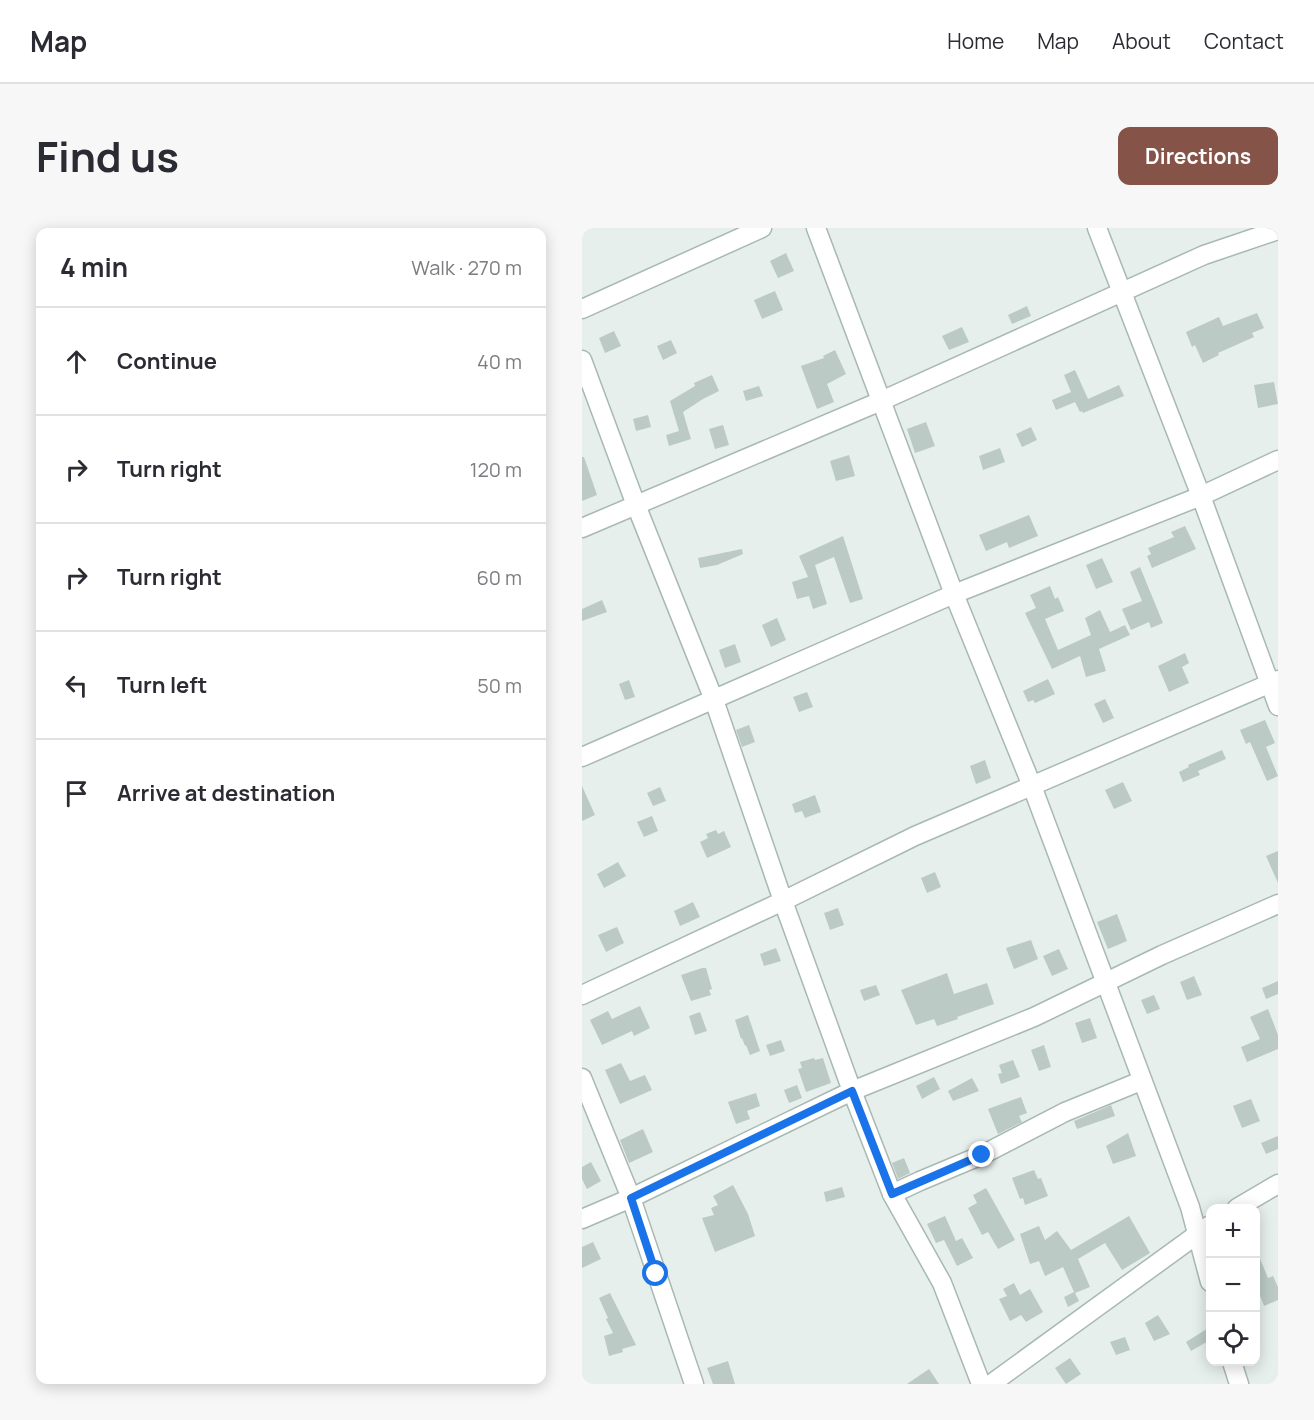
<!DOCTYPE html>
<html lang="en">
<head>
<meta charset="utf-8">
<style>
  body { margin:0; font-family:Manrope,sans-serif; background:#f7f7f7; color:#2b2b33 }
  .controls { position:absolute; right:18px; bottom:18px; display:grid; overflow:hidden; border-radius:12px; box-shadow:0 3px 15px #0003 }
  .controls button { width:54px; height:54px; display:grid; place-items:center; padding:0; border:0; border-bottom:2px solid #e1e1e2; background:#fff; color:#2b2b33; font:30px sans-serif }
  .stop { position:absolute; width:18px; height:18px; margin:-14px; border:4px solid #1a73e8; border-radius:50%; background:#fff }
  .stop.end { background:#1a73e8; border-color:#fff; box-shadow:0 2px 6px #0008 }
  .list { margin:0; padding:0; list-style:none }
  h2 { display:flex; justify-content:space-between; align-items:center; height:78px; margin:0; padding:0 24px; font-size:26px }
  h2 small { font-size:20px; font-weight:400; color:#7c7c81 }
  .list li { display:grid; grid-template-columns:39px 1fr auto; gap:18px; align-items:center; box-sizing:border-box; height:108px; padding:0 24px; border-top:2px solid #e1e1e2 }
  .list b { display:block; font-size:22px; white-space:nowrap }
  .list em { font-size:20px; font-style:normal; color:#7c7c81 }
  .icon { flex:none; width:33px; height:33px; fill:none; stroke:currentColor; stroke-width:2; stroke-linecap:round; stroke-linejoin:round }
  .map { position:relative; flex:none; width:696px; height:1156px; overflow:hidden; border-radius:12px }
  header { display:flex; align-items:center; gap:36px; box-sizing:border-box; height:84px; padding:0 30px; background:#fff; border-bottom:2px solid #e1e1e2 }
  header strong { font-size:28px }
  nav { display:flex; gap:33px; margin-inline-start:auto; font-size:21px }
  .intro { display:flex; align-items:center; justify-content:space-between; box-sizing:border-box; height:144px; padding:0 36px }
  h1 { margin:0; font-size:42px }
  .button { padding:15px 27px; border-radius:12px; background:#855347; color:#fff; font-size:21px; font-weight:700 }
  main { display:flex; gap:36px; padding:0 36px }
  aside { flex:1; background:#fff; border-radius:12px; box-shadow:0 3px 15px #0003 }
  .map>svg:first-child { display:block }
  .building { fill:#bbcac4 }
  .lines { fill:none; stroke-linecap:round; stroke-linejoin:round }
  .minor-casing { stroke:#a8b8b2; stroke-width:21 }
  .minor { stroke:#fff; stroke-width:18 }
  .route { stroke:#1a73e8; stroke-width:8 }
</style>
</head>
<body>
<header>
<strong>Map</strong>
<nav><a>Home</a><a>Map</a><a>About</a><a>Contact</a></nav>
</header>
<div class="intro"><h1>Find us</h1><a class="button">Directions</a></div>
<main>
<aside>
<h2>4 min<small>Walk · 270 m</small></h2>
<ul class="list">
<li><svg class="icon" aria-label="ahead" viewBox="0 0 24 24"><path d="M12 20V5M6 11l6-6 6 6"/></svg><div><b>Continue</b></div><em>40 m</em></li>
<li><svg class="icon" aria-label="right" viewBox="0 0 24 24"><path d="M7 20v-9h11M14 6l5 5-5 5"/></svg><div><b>Turn right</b></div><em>120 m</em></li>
<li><svg class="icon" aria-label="right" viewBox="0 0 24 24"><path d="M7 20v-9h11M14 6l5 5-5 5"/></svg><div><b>Turn right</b></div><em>60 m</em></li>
<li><svg class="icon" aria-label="left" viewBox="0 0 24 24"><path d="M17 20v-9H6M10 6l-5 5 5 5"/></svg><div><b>Turn left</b></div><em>50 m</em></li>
<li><svg class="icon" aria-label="arrive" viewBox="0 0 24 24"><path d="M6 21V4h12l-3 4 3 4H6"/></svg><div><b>Arrive at destination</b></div></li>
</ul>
</aside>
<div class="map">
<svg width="696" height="1156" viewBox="0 0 696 1156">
  <rect width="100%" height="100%" fill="#e6efeb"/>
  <g class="building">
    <path d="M204 25 212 43 196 50 188 33Z"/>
    <path d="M193 63 201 82 180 91 172 72Z"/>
    <path d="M445 78 449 88 430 96 426 87Z"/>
    <path d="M675 85 682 100 670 105 672 109 636 125 637 127 621 135 613 117 610 119 604 104 637 89 641 98Z"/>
    <path d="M380 99 387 114 367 122 360 108Z"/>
    <path d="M32 103 39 118 23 125 17 110Z"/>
    <path d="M89 112 95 125 81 132 75 118Z"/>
    <path d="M253 122 264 146 245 156 252 174 235 181 219 138 242 130 241 128Z"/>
    <path d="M493 142 506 171 537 157 542 168 501 185 500 183 498 184 493 174 474 182 470 172 489 164 482 147Z"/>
    <path d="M130 147 137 163 121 171 101 184 109 211 87 218 84 207 97 203 88 173 113 158 112 155Z"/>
    <path d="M692 154 696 176 676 180 672 157Z"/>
    <path d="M177 158 181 168 164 173 161 163Z"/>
    <path d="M66 187 69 199 54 203 51 191Z"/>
    <path d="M344 194 353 218 333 225 325 201Z"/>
    <path d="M141 197 147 217 133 221 127 201Z"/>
    <path d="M449 199 455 212 440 219 434 206Z"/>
    <path d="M418 220 423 234 401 242 397 228Z"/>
    <path d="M267 227 273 248 254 253 248 233Z"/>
    <path d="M0 229H2L15 267 0 273Z"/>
    <path d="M447 287 456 308 427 320 425 314 404 323 397 307Z"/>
    <path d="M603 298 614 321 570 340 565 328 569 326 566 320 592 309 589 304Z"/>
    <path d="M261 308 281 371 268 375 252 329 233 337 245 376 231 381 227 368 215 371 210 354 226 349 217 328Z"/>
    <path d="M160 321 161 326 135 337 118 340 116 330Z"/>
    <path d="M520 330 531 354 514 361 504 337Z"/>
    <path d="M558 339 581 395 569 400 567 394 549 402 540 381 560 373 548 344Z"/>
    <path d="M468 358 473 371 476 369 482 383 463 391 476 422 509 407 503 390 518 382 528 404 543 397 548 407 517 421 524 443 504 449 498 428 470 441 443 385 454 380 448 367Z"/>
    <path d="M20 372 25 384 0 393V381Z"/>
    <path d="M195 390 204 412 189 419 180 397Z"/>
    <path d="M153 416 159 434 143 440 137 422Z"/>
    <path d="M603 425 607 435 600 439 607 455 587 464 576 438Z"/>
    <path d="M466 451 473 466 453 475 451 472 446 474 441 463Z"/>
    <path d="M47 452 53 469 43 472 37 456Z"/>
    <path d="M225 464 231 479 217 484 211 469Z"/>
    <path d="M523 471 532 490 521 495 512 476Z"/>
    <path d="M683 492 693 515 684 519 696 548 685 553 668 514 664 516 658 502Z"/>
    <path d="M167 497 173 514 160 519 154 502Z"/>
    <path d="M640 522 644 531 616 543 618 547 601 554 597 544 607 539 606 537Z"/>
    <path d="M403 532 409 550 394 556 388 538Z"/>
    <path d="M541 554 550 573 532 581 523 562Z"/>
    <path d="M0 558 13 587 0 593Z"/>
    <path d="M78 559 84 573 71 578 65 565Z"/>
    <path d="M233 567 239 584 223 590 220 583 213 585 210 576Z"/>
    <path d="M70 588 76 603 62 609 55 594Z"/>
    <path d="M134 602 136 606 142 603 149 619 125 630 118 614 126 610 124 606Z"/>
    <path d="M696 623V655L684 628Z"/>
    <path d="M36 634 44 648 22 660 15 646Z"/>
    <path d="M353 644 359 659 345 665 339 650Z"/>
    <path d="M111 674 118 689 98 698 92 683Z"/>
    <path d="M256 680 262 697 248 702 242 685Z"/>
    <path d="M535 686 545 713 526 721 515 694Z"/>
    <path d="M35 699 42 715 24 724 16 707Z"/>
    <path d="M449 712 456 731 432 741 424 720Z"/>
    <path d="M194 720 199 733 182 738 178 726Z"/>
    <path d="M477 721 486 741 470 748 461 728Z"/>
    <path d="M120 740H124L130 761 127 762 129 767 109 773 99 747Z"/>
    <path d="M365 745 372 766 405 755 412 776 375 789 376 791 355 798 352 791 334 797 319 762Z"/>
    <path d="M612 748 620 767 605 772 598 754Z"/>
    <path d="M696 753V766L684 771 680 760Z"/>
    <path d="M294 757 298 767 282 773 278 762Z"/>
    <path d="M572 767 578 781 565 786 559 772Z"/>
    <path d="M58 778 68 800 52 808 50 803 20 817 8 792 26 783 30 791Z"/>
    <path d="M686 781 696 807V821L665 834 659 819 678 811 668 789Z"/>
    <path d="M118 784 125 803 113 807 107 788Z"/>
    <path d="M166 787 178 823 168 827 164 817 163 818 160 810 159 811 153 792Z"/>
    <path d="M508 790 515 810 500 815 493 795Z"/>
    <path d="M199 812 203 823 188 828 184 817Z"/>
    <path d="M462 817 469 839 457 843 449 822Z"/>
    <path d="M232 830 233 832 241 830 249 855 224 864 216 841 220 840 218 834Z"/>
    <path d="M431 832 438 849 419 856 416 846 420 845 417 837Z"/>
    <path d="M39 835 48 853 63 847 70 862 38 876 23 842Z"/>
    <path d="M352 849 358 861 340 871 334 858Z"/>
    <path d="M390 850 397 863 371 873 366 863Z"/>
    <path d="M215 857 220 870 207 875 202 862Z"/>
    <path d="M174 865 178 878 165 883 168 891 154 896 146 874Z"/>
    <path d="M439 869 445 885 437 888 440 894 416 906 406 881Z"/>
    <path d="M669 871 678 893 660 900 651 878Z"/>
    <path d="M529 877 533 888 495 901 492 893Z"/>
    <path d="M61 901 71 924 47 935 38 912Z"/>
    <path d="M546 905 554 928 531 936 524 918Z"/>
    <path d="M696 908V921L684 926 679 915Z"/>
    <path d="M322 930 328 945 316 951 310 935Z"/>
    <path d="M9 934 19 953 5 961 0 951V939Z"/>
    <path d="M452 942 456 951 459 950 466 968 443 977 441 970 438 971 430 950Z"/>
    <path d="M151 957 166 986 173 1008 133 1024 120 990 132 987 129 980 136 977 131 968Z"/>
    <path d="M260 959 263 969 244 974 242 964Z"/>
    <path d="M404 960 433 1012 416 1021 406 1004 400 1007 386 980 395 975 391 967Z"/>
    <path d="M363 988 374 1013 380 1010 391 1030 375 1038 362 1012 354 1015 345 996Z"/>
    <path d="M547 988 568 1025 540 1042 523 1015 496 1031 508 1059 493 1065 497 1073 486 1079 482 1069 492 1064 481 1039 463 1048 457 1033 448 1036 438 1006 457 998 463 1012 475 1003 489 1022Z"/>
    <path d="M11 1014 19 1031 0 1040V1019Z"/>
    <path d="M674 1021 686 1050 691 1048 696 1059V1072L682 1078 674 1057Z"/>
    <path d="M432 1055 438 1067 448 1061 461 1084 444 1094 439 1087 428 1093 417 1071 425 1068 421 1061Z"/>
    <path d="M28 1065 54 1117 40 1121 41 1124 27 1128 22 1108 31 1105 24 1091 26 1090 17 1070Z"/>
    <path d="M576 1087 588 1106 572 1113 563 1095Z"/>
    <path d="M628 1099V1112L609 1123 604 1114Z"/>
    <path d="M543 1109 548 1122 534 1127 528 1114Z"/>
    <path d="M488 1130 499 1146 484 1156 473 1140Z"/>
    <path d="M146 1133 153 1156H131L125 1140Z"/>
    <path d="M347 1141 357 1156H325Z"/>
  </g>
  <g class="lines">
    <defs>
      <g id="minor">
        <path d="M234 0 372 366 450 558 608 979 628 1054"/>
        <path d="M515 0 619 268 696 478"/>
        <path d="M0 81 180 0"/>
        <path d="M0 132 54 277 132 472 201 673 270 863 310 966 360 1055 399 1156"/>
        <path d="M0 300 299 173 622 27 696 2"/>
        <path d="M0 529 372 366 619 268 696 232"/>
        <path d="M0 767 201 673 333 608 696 452"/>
        <path d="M0 850 49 970 112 1156"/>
        <path d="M310 966 338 953 400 927 483 884 559 853"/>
        <path d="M655 980 696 956"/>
        <path d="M0 991 49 970 270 863 452 789 580 727 696 676"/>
        <path d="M650 1134 657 1156"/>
        <path d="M409 1156 628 997"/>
      </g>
    </defs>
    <use href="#minor" class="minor-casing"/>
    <use href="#minor" class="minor"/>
  </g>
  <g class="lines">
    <path class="route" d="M74 1046 49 970 270 863 310 966 400 927"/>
  </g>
</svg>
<div class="controls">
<button>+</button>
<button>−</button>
<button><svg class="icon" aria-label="locate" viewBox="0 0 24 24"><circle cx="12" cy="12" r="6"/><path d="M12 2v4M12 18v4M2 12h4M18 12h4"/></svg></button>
</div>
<div class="stop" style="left:74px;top:1046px"></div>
<div class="stop end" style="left:400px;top:927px"></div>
</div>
</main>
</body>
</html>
